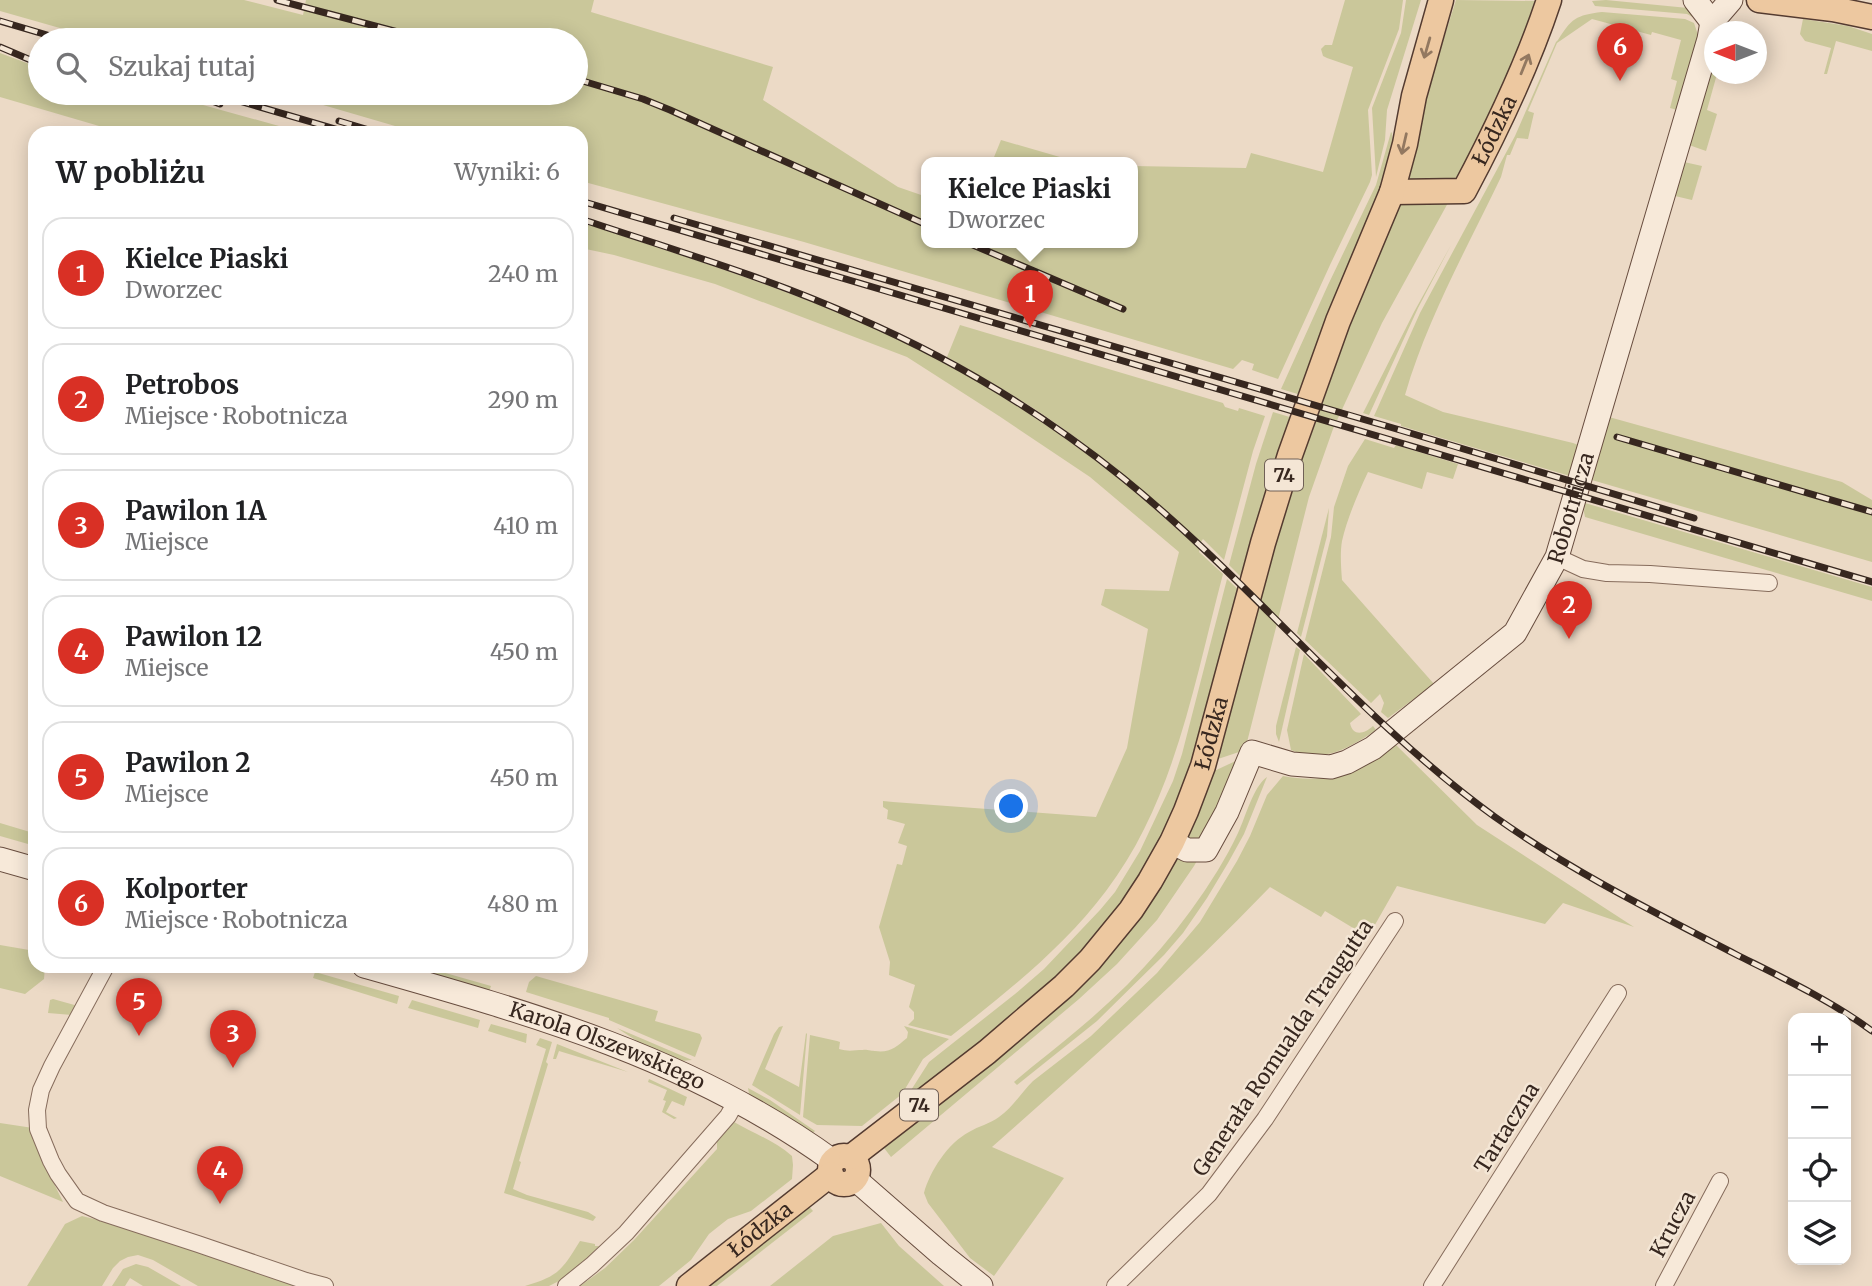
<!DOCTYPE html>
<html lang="pl">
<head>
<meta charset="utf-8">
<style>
  body { margin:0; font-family:Merriweather,serif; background:#f2f2f2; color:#202124 }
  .controls { position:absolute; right:21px; bottom:21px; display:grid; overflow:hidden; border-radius:14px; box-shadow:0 4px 18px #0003 }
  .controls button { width:63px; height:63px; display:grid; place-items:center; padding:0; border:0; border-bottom:2px solid #e0e0e0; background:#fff; color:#202124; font:35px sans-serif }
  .compass { position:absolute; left:1704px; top:21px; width:63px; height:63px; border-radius:50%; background:#fff; box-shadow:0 4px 18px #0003; rotate:270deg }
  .you { position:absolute; left:1012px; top:807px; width:24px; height:24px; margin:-18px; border:5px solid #fff; border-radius:50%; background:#1a73e8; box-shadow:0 0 0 10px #1a73e833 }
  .badge { display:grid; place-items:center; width:46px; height:46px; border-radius:50%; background:#d93025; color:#fff; font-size:23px; font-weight:700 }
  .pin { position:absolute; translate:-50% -58px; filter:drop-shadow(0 2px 4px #0008) }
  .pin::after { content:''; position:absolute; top:37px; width:24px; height:21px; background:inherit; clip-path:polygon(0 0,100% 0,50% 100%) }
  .popup { position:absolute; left:921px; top:157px; width:217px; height:91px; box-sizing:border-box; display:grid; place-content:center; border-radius:14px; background:#fff; filter:drop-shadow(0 2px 5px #0005); font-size:23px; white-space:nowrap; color:#757577 }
  .popup b { font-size:26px; color:#202124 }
  .popup::after { content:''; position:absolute; left:50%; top:100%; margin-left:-14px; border:14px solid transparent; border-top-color:#fff }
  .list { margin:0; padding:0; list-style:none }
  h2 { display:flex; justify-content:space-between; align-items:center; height:91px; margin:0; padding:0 28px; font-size:30px }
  h2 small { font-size:23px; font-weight:400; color:#757577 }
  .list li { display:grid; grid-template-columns:46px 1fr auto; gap:21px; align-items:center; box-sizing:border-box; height:112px; margin:0 14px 14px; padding:0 14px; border:2px solid #e0e0e0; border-radius:21px }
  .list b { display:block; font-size:26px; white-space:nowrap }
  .list p { margin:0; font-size:23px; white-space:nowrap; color:#757577 }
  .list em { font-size:23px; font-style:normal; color:#757577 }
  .icon { flex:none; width:38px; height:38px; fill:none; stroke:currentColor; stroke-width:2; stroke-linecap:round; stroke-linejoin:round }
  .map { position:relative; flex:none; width:1872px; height:1286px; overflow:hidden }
  .search { position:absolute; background:#fff; box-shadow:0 4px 18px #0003; left:28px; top:28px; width:560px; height:77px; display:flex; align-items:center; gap:18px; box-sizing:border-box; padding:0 24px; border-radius:38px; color:#757577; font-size:26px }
  .panel { position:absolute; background:#fff; box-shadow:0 4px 18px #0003; left:28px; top:126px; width:560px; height:847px; border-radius:21px }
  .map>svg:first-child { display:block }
  .green { fill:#cac79a }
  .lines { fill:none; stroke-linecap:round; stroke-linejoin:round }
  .street-casing { stroke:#866c5c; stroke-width:18 }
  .secondary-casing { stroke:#684d3f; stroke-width:25 }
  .primary-casing { stroke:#543b30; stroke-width:27 }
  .street { stroke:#f7e9d9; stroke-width:16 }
  .secondary { stroke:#f7e9d9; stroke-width:23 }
  .primary { stroke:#edc8a0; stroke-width:24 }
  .rail-casing { stroke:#37271f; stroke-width:7 }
  .rail { stroke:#f4e6d5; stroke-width:4.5; stroke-dasharray:13; stroke-linecap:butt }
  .oneway { stroke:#927860 }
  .labels { text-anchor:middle; stroke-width:5; stroke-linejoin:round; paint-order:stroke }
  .shield { fill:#f4e6d5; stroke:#706056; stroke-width:2 }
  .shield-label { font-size:19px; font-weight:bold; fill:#37271f }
  .street-label { font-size:21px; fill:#37271f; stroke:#f4e6d5 }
</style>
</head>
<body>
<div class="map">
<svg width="1872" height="1286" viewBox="0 0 1872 1286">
  <rect width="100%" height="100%" fill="#ecdac6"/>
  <g class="green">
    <path d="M0 0H244L303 15 306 0H594L591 12 773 67 763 100 898 187 927 197V242H1133V166L1246 168 1251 153 1323 172 1353 67 1327 58 1323 56 1321 49 1325 45H1332L1345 0H1403L1399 29 1368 110 1372 175 1370 182 1330 265 1278 379 1252 370 1254 364 1242 360 1233 369 804 242 581 181V133H419L282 93H576V40H102L0 11Z"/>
    <path d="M1406 0H1421L1387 110 1385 140 1376 177 1372 108 1401 33Z"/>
    <path d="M1456 0 1536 1 1529 28 1460 181 1382 323 1333 429 1309 497 1245 750 1212 761 1293 463 1418 129 1430 83Z"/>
    <path d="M1606 0 1688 8 1699 17 1702 32 1698 20 1687 14 1595 6 1592 1Z"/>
    <path d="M1602 12 1685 19 1694 23 1698 35 1677 110 1670 108 1677 81 1671 79 1681 40 1652 32 1651 35 1592 19 1557 43 1528 111 1534 113 1528 139 1517 138 1510 155H1507L1501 177C1467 248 1427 319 1405 395L1443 412 1573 443 1581 446 1570 476 1401 426V424L1374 416 1420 313 1515 136 1556 42 1558 40C1571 19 1576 15 1602 12Z"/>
    <path d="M1803 19 1848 26 1872 34V51L1836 41 1827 74H1824L1831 48 1805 41 1800 34Z"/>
    <path d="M0 53 40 68V93H114L151 104 160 93 304 133H123L0 97Z"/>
    <path d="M1714 58V74H1717L1707 110 1717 114 1706 151 1689 145Z"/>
    <path d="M1391 132 1392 133 1393 145 1385 185 1301 395 1281 389 1328 285 1376 185Z"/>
    <path d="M1001 140 1077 162H992Z"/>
    <path d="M1684 162 1702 166 1692 200 1675 196Z"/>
    <path d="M581 222C715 267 853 308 975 380 1027 411 1077 445 1124 483 1150 504 1174 527 1200 549L1199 552 1223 574C1194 683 1175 800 1106 891 1063 948 1007 992 951 1036L908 1025 914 1019V1012L909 1007 915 985 889 975 890 962 879 927 897 864 902 865 907 846 898 843 905 824 887 819 888 810 883 807V801L893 802 1096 817 1127 748 1148 629 1101 605 1105 589 1169 591 1179 552 1090 477 999 416 907 357 715 284 614 255 581 248Z"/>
    <path d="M1451 245 1418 308 1369 415 1363 413 1414 312Z"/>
    <path d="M960 325 1223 403 1225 407 1238 411 1239 408 1265 416 1253 451 1224 560 1203 539 1201 542C1155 501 1109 461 1058 425 1023 400 985 379 947 357Z"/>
    <path d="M1273 412 1293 418 1244 580 1229 565 1256 464Z"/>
    <path d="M1609 417 1842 482 1872 500V562L1585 478Z"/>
    <path d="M1365 439 1394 448 1396 445 1458 464 1453 479 1427 472 1422 489 1368 472C1358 493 1347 519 1342 541 1340 553 1341 567 1342 580L1434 684 1388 718 1381 712 1384 703 1380 694 1371 703 1305 640 1331 537 1334 507 1348 466Z"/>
    <path d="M1585 503 1872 587V601L1585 517 1584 512Z"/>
    <path d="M1329 508 1327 536 1301 637 1297 633Z"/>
    <path d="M1227 579 1242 593 1178 812 1116 916 1038 998 870 1128 906 1098 929 1062 1015 994 1044 969 1100 910 1115 892 1140 851 1173 781 1182 754Z"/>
    <path d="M1296 647 1300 650 1279 742 1276 734V726Z"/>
    <path d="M1304 654 1361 714 1350 723C1353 737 1364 734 1373 726L1376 730C1351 747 1322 765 1291 750L1287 730Z"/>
    <path d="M1394 743 1477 825 1634 927 1563 903 1545 924 1397 886 1368 937 1325 911 1321 917 1270 887C1182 979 1087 1063 992 1147L1064 1178 994 1276 970 1258 928 1203 924 1193C930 1171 948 1143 969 1132 979 1126 989 1124 999 1117 1013 1107 1021 1093 1033 1081L1091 1036 1157 973 1200 922 1237 861 1250 836 1267 795 1283 776C1334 786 1353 767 1394 743Z"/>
    <path d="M1242 758 1212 834 1194 866 1157 920 1117 964 1079 999 891 1157 884 1148 985 1070 1071 989 1212 772Z"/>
    <path d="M1267 777 1244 834 1228 863 1207 898 1183 933 1164 955 1097 1021 1017 1085 1014 1082C1036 1063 1059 1046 1081 1027 1135 982 1181 930 1218 870 1225 858 1232 846 1238 833 1246 816 1253 787 1267 777Z"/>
    <path d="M0 823 30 832 32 826 35 827V846L0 836Z"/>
    <path d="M0 945 35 951V966H45L44 979 25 994 0 988Z"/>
    <path d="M408 966H421L491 986 489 992 408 968Z"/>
    <path d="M315 972 399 996 397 1004 313 978Z"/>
    <path d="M536 976 658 1011 655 1021 700 1034 702 1038 695 1057 609 1020V1018L526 992 529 982Z"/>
    <path d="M53 999 78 1006 72 1015 48 1013 50 1000Z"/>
    <path d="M412 1000 480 1020 478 1028 408 1008Z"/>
    <path d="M491 1024 527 1034 526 1043 488 1031Z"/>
    <path d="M783 1026 765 1069 799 1087 806 1033 807 1034 800 1115 752 1085 774 1034 779 1027Z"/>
    <path d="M904 1026 949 1039 923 1059 902 1094 862 1126 817 1125 803 1117 810 1035 837 1041 840 1042 839 1049C849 1052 854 1050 863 1050 865 1049 873 1051 875 1051 890 1053 896 1047 907 1038L908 1032Z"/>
    <path d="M617 1028 692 1060 681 1061 640 1043Z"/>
    <path d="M540 1038 552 1042 546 1062 548 1064 519 1161 521 1162 513 1189 527 1195 588 1212 596 1217 593 1221 504 1193 546 1049 536 1045Z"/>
    <path d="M557 1044 628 1072 559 1051 556 1059H553Z"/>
    <path d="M649 1079 687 1097 684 1106 672 1101 666 1112 677 1118 674 1119 662 1112 666 1101 663 1100 667 1090 648 1082Z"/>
    <path d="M748 1088 770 1100 815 1131 812 1134 752 1097 749 1094Z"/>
    <path d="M734 1122C753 1133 775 1141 792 1156L793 1165 792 1179 751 1211 728 1219 719 1226 709 1234 691 1260 659 1286H580L605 1268 634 1240 717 1149V1142Z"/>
    <path d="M0 1123 33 1128 36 1147 63 1202 0 1176Z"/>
    <path d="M806 1203 813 1211 717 1286H702Z"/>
    <path d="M82 1216 98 1220 100 1217 300 1286H198L153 1260 138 1255 128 1257 120 1261 113 1268 102 1286H27L65 1224Z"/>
    <path d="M881 1223 899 1246 944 1286H770L833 1236Z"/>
    <path d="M580 1241 595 1244V1246H599L571 1275 549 1286H525C559 1276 562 1270 580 1241Z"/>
    <path d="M136 1264 148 1267 181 1286H143L130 1278 125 1286H112L123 1269Z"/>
  </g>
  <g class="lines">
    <defs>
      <g id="street">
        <path d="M1557 557 1583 569 1607 573 1650 574 1769 583"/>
        <path d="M106 966 52 1066 41 1090 37 1110 38 1129 51 1161 58 1174 77 1201 103 1213 198 1244 306 1281 325 1286"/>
        <path d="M566 1286 592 1265 626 1233 728 1116 737 1100"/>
        <path d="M1115 1286 1209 1194 1265 1119 1395 921"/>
        <path d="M1432 1286 1618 993"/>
        <path d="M1664 1286 1720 1181"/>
      </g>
      <g id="secondary">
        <path d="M1695 0 1712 22"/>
        <path id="s1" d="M1172 842 1187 850H1206L1227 812 1252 752 1292 764 1331 767 1347 762 1373 748 1515 633 1557 557 1709 39 1712 22 1731 0"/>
        <path d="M0 859 35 869"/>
        <path id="s2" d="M364 966C530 1013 691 1058 833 1161"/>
        <path d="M855 1179 941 1254 981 1286"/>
      </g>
      <g id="primary">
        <path d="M1759 0 1833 9 1872 17"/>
        <path id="s3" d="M1392 192 1464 191C1497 129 1527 67 1549 0"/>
        <circle cx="844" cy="1170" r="14"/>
        <path id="s4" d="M851 1157 987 1052 1064 986 1090 960 1131 910 1150 881 1172 842 1186 811 1203 766 1263 543 1290 455 1338 321 1392 192 1405 144 1414 96 1441 0"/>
        <path id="s5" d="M689 1286 831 1174"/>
      </g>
    </defs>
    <use href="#street" class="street-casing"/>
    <use href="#secondary" class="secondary-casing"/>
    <use href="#primary" class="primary-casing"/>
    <use href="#street" class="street"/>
    <use href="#secondary" class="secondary"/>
    <use href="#primary" class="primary"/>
    <defs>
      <g id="rail">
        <path d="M277 0 428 40"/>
        <path d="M0 21 64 40"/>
        <path d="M0 47 40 64"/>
        <path d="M576 79 643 99 670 110 927 225"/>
        <path d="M128 93 148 98"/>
        <path d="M191 93 220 104"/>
        <path d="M212 93 349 133"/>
        <path d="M339 121 379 133"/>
        <path d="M581 201 1872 582"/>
        <path d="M674 218 1400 430 1694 518"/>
        <path d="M581 219C674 250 769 278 858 318 953 359 1042 413 1123 478 1254 584 1358 718 1495 817 1571 871 1654 912 1737 955 1783 978 1830 1000 1872 1031"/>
        <path d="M966 242 1123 309"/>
        <path d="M1617 437 1872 512"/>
      </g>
    </defs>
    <use href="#rail" class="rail-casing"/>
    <use href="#rail" class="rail"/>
  </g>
  <defs><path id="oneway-shaft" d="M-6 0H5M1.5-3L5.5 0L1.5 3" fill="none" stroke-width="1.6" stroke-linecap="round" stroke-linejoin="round" transform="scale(1.75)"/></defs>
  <g class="oneway">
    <use href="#oneway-shaft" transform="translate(1427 48) rotate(106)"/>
    <use href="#oneway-shaft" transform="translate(1525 64) rotate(-68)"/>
    <use href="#oneway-shaft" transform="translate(1404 144) rotate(103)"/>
  </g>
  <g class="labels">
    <g class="shield">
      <rect x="1265" y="459.5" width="38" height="31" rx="5"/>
      <rect x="900" y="1089.5" width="38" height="31" rx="5"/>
    </g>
    <g class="shield-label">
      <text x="1284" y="482">74</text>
      <text x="919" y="1112">74</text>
    </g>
    <g class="street-label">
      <text dy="7" stroke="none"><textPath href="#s3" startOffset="140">Łódzka</textPath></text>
      <text dy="7" stroke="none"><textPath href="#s1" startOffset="592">Robotnicza</textPath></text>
      <text dy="7" stroke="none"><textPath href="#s4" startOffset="570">Łódzka</textPath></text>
      <text dy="7" stroke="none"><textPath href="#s2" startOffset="256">Karola Olszewskiego</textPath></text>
      <text transform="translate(1283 1048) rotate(-56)" y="7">Generała Romualda Traugutta</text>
      <text transform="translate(1507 1128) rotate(-58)" y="7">Tartaczna</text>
      <text transform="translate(1673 1224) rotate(-62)" y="7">Krucza</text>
      <text dy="7" stroke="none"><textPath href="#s5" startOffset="91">Łódzka</textPath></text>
    </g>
  </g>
</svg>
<div class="controls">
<button>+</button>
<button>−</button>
<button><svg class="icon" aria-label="locate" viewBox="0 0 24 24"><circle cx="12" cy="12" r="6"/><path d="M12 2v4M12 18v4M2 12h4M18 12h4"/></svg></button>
<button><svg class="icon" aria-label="layers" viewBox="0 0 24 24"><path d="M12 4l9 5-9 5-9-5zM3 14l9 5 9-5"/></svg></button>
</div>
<svg class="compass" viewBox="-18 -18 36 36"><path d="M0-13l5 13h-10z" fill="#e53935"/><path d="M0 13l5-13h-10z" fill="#757577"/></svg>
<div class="you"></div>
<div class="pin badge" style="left:1030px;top:328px">1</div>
<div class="popup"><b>Kielce Piaski</b>Dworzec</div>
<div class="pin badge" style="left:1569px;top:639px">2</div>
<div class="pin badge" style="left:233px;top:1068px">3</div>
<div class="pin badge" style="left:220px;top:1204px">4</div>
<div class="pin badge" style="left:139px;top:1036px">5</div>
<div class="pin badge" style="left:1620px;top:81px">6</div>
<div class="search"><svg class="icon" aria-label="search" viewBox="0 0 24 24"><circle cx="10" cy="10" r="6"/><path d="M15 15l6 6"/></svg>Szukaj tutaj</div>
<section class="panel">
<h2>W pobliżu<small>Wyniki: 6</small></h2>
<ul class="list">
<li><span class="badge">1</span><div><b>Kielce Piaski</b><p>Dworzec</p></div><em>240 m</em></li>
<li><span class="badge">2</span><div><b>Petrobos</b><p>Miejsce · Robotnicza</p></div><em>290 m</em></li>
<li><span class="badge">3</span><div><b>Pawilon 1A</b><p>Miejsce</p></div><em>410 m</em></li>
<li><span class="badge">4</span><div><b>Pawilon 12</b><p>Miejsce</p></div><em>450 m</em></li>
<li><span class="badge">5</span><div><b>Pawilon 2</b><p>Miejsce</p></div><em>450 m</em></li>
<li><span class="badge">6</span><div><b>Kolporter</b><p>Miejsce · Robotnicza</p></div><em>480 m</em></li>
</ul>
</section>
</div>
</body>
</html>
